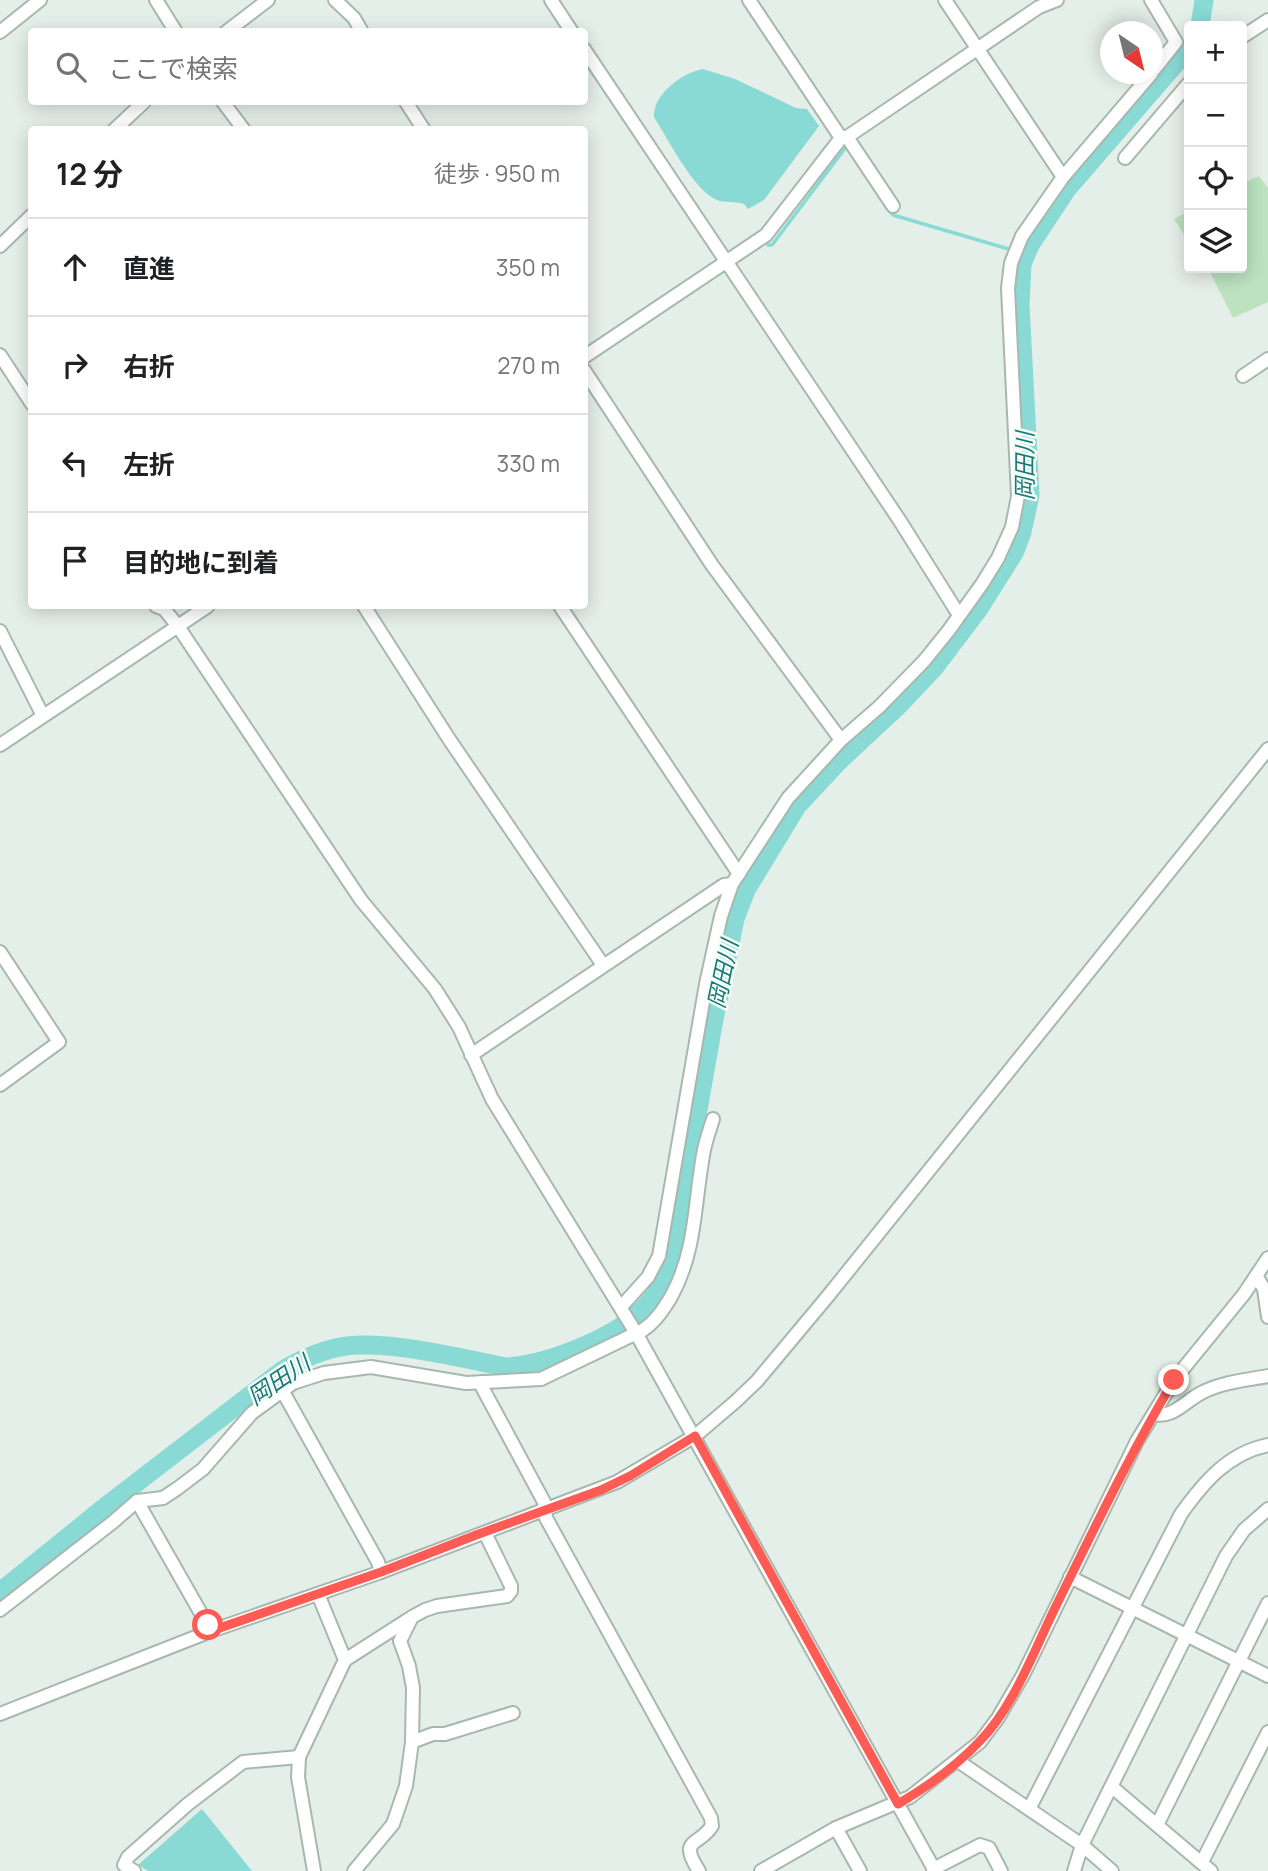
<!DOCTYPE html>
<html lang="ja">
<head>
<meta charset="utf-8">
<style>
  body { margin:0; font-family:Manrope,"Noto Sans JP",sans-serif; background:#f6f6f6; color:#202124 }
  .controls { position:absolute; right:21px; top:21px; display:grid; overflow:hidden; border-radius:7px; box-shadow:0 4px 18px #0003 }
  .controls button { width:63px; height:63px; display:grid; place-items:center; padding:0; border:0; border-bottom:2px solid #e0e0e0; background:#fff; color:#202124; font:35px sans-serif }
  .compass { position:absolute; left:1100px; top:21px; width:63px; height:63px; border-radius:50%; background:#fff; box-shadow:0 4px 18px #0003; rotate:145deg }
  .stop { position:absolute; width:21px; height:21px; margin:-16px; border:5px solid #fe5b54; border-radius:50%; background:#fff }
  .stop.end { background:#fe5b54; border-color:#fff; box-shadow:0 2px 7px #0008 }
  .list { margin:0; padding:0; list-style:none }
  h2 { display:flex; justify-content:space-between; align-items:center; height:91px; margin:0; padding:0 28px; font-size:30px }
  h2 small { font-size:23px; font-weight:400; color:#757577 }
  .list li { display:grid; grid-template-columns:46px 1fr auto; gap:21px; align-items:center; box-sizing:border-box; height:98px; padding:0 28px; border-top:2px solid #e0e0e0 }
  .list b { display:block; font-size:26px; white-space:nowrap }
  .list em { font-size:23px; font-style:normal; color:#757577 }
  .icon { flex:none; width:38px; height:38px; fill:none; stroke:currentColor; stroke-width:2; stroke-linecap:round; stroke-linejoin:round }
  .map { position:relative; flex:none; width:1268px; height:1871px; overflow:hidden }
  .search { position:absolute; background:#fff; box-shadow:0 4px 18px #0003; left:28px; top:28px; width:560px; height:77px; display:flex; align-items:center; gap:18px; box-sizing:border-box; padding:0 24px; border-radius:7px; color:#757577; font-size:26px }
  .panel { position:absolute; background:#fff; box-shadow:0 4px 18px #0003; left:28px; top:126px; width:560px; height:483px; border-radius:7px }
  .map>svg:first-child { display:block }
  .green { fill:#bce2bf }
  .water { fill:#89d9d5 }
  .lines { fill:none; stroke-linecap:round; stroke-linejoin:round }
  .stream { stroke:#89d9d5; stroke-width:3.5 }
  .river { stroke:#89d9d5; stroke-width:19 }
  .minor-casing { stroke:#a7b8af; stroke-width:16 }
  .minor { stroke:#fff; stroke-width:12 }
  .route { stroke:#fe5b54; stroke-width:9 }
  .labels { text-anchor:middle; stroke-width:5; stroke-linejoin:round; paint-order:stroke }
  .water-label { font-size:23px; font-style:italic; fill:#157b77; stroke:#f6fbf8 }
</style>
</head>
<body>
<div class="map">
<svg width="1268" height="1871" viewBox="0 0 1268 1871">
  <rect width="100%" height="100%" fill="#e5efe9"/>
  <g class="green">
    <path d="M1259 176 1268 188V302L1233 318 1208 268H1242V184Z"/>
    <path d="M1189 211V243L1174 219Z"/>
  </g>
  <g class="water">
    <path d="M703 69 735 79 796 108 807 109 819 126 764 200 748 209 744 204C735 201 725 203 717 200 694 191 668 139 654 117 653 94 682 73 703 69Z"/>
    <path d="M202 1809 252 1871H148L138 1865Z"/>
  </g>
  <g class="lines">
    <g class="stream">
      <path d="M888 208 893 215 1012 250"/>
      <path d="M768 245H772L846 147 848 150"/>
    </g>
    <g class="river">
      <path d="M1200 26 1204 0"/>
      <path d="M0 1592 105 1507 283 1370C307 1356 333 1345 360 1345 405 1344 461 1358 506 1367 549 1364 623 1336 651 1300 663 1285 669 1264 674 1246L714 1019 735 919 746 890 797 806 839 761 899 705 934 668 978 610 1014 553 1022 532 1030 495 1020 305 1022 264 1030 245 1067 189 1189 48"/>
    </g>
    <defs>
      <g id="minor">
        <path d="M156 0 176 32"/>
        <path d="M335 0 354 18 362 32"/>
        <path d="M551 0 572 32"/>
        <path d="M749 0 841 138"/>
        <path d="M945 0 1063 177"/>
        <path d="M1151 0 1176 42 1152 72"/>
        <path d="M0 32 40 0"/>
        <path d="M226 32 268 0"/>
        <path d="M1242 37 1268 20"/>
        <path d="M584 49 900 521 959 615"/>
        <path d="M223 102 244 130"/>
        <path d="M406 102 424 130"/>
        <path d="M114 130 144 102"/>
        <path d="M847 137 893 206"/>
        <path d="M1125 158 1189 83"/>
        <path d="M0 246 32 215"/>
        <path d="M0 355 32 404"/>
        <path d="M584 357 766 235 841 138 847 137 1039 7 1057 0"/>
        <path d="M584 370 712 565 841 740"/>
        <path d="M1243 376 1268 359"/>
        <path d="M156 606 164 609 177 625 361 900 435 989 459 1027 492 1099 636 1333 935 1871"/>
        <path d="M364 606 449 739 603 965"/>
        <path d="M560 606 739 874"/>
        <path d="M0 631 43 716"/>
        <path d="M0 745 208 606"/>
        <path d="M0 952 59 1042 0 1085"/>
        <path d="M471 1055 724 885 732 884"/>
        <path d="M1257 1277 1264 1289 1268 1317"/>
        <path d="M621 1307 648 1277 659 1256 706 984 721 916 732 884 788 798 841 740 879 707 924 661 949 630 982 584 998 558 1012 527 1018 496 1008 288 1011 263 1022 236 1063 177 1151 74"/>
        <path d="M481 1382 482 1387 544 1502 546 1518 711 1818 712 1826C698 1847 678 1838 699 1871"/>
        <path d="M282 1390 378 1562 381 1572"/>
        <path d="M1154 1414C1173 1419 1186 1400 1203 1392 1223 1382 1246 1380 1268 1376"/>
        <path d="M137 1501 211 1631"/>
        <path d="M1070 1577 1268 1676"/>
        <path d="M0 1610 113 1522 137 1501 163 1498 178 1488 203 1469 252 1413 293 1383 324 1373 371 1367 466 1383 541 1379 643 1330C656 1321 663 1310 671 1297 697 1250 694 1201 704 1150 706 1140 710 1129 713 1119"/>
        <path d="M345 1660 409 1619"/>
        <path d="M0 1714 211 1631 381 1572 617 1482 695 1436 735 1402 757 1381 828 1296 1268 749"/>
        <path d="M412 1742 433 1734H445L513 1713"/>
        <path d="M958 1761 1082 1845 1112 1871"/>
        <path d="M1112 1787 1211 1871"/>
        <path d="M1029 1809 1181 1514C1203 1483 1228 1453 1268 1445"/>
        <path d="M1157 1825 1268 1603"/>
        <path d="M836 1828 860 1871"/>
        <path d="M1202 1862 1268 1732"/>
        <path d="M933 1869 980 1845 989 1848 1001 1871"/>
        <path d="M134 1871 124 1865 128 1857 188 1804 243 1762 299 1757"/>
        <path d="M314 1871 298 1777 299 1757 345 1660 318 1594"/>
        <path d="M354 1871 393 1824 406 1786 412 1742 413 1688 409 1666 400 1641 412 1617 425 1610 437 1606 507 1596 511 1591V1586L485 1533"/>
        <path d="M761 1871 836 1828 910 1797 980 1742 998 1718 1023 1675 1137 1441 1174 1380 1244 1294 1268 1258"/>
        <path d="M1074 1871 1082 1845 1226 1556 1244 1530 1268 1509"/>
      </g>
    </defs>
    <use href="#minor" class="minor-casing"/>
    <use href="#minor" class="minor"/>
  </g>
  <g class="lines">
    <path class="route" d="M208 1625 211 1631 381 1572 476 1535 601 1490 630 1476 695 1436 898 1804C927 1787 956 1766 979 1742 1013 1708 1034 1651 1055 1608 1093 1531 1130 1454 1174 1380"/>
  </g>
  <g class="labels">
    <g class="water-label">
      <text transform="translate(1025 466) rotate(-90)" y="8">岡田川</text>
      <text transform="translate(723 974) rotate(-78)" y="8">岡田川</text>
      <text transform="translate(279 1380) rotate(-34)" y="8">岡田川</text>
    </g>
  </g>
</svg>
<div class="controls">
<button>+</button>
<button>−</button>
<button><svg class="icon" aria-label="locate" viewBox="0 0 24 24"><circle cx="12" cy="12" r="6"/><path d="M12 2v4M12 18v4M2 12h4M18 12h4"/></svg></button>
<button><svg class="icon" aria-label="layers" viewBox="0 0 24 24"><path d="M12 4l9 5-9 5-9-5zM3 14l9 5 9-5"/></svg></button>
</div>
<svg class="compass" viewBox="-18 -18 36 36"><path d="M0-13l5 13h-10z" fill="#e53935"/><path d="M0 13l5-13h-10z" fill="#757577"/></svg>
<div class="stop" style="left:208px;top:1625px"></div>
<div class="stop end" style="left:1174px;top:1380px"></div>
<div class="search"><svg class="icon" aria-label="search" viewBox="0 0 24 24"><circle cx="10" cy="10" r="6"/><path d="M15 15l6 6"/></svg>ここで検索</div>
<section class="panel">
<h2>12 分<small>徒歩 · 950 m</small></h2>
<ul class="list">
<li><svg class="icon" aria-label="ahead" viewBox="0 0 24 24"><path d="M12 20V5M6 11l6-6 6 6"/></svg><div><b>直進</b></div><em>350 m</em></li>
<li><svg class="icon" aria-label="right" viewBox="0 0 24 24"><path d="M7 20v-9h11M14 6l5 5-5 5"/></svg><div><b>右折</b></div><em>270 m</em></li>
<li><svg class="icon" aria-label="left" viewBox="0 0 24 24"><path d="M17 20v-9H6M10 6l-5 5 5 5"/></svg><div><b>左折</b></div><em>330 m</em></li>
<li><svg class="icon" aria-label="arrive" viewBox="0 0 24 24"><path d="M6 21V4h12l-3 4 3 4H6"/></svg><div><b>目的地に到着</b></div></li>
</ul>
</section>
</div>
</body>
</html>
